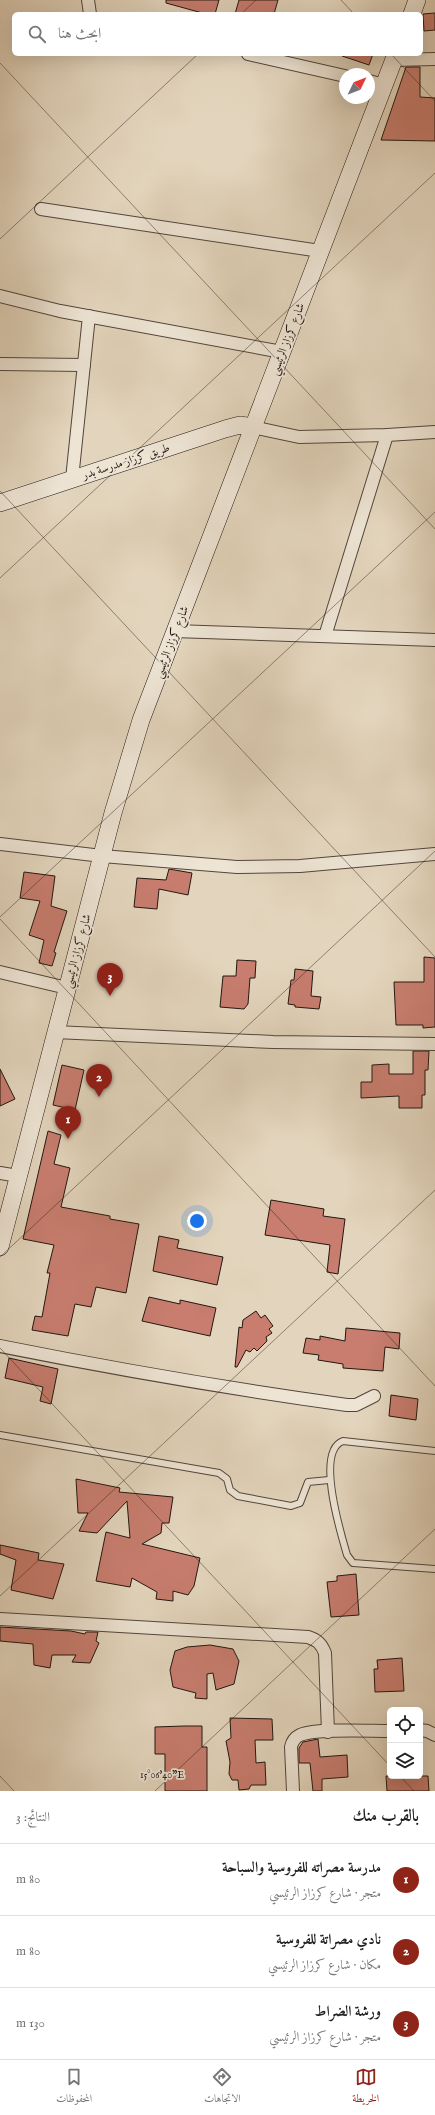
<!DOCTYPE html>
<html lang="ar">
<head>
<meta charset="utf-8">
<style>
  body { margin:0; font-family:"IM FELL English",Amiri,serif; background:#f6f6f6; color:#202124; direction:rtl }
  .controls { position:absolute; right:12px; bottom:12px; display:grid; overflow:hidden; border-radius:6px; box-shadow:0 4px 16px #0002 }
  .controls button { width:36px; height:36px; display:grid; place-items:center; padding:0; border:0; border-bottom:1px solid #e0e0e0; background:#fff; color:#202124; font:20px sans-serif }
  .compass { position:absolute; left:339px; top:68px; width:36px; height:36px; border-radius:50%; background:#fff; box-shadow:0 4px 16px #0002; rotate:47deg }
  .you { position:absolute; left:197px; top:1221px; width:14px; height:14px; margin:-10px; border:3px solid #fff; border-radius:50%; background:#1a73e8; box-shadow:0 0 0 6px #1a73e833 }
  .badge { display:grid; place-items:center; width:26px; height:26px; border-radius:50%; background:#8f2418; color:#fff; font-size:13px; font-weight:700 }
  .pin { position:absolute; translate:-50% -33px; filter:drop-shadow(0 1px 2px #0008) }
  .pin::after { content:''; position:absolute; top:21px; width:14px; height:12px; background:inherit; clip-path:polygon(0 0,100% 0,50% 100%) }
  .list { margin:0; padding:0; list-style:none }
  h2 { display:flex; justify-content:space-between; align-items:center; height:52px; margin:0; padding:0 16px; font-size:17px }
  h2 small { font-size:13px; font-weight:400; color:#757577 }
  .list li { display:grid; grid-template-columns:26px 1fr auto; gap:12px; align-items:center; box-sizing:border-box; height:72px; padding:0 16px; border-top:1px solid #e0e0e0 }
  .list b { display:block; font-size:15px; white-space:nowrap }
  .list p { margin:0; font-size:13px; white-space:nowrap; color:#757577 }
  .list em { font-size:13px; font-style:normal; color:#757577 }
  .icon { flex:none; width:22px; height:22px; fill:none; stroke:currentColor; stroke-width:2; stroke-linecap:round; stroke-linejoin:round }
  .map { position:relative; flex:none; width:435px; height:1791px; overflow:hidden; direction:ltr }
  .search { position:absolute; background:#fff; box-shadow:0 4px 16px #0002; left:12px; right:12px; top:12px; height:44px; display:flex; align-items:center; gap:10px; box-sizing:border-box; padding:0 14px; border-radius:6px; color:#757577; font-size:15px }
  .sheet { height:268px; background:#fff }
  nav { display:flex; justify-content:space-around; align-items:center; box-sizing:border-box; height:56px; border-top:1px solid #e0e0e0; background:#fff; font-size:11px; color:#757577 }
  nav a { display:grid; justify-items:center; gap:2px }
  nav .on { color:#8f2418 }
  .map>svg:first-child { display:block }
  .building { fill:#c87d6f; stroke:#221610 }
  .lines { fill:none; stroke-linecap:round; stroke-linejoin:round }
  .lane-casing { stroke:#52463b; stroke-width:8 }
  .street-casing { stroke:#52463b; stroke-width:14 }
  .secondary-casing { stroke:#221610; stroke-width:18 }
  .lane { stroke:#ede4d4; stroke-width:6 }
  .street { stroke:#ede4d4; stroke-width:12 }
  .secondary { stroke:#ede4d4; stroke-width:17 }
  .ticks { fill:none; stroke:#221610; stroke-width:1; stroke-opacity:0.45 }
  .labels { text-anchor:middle; stroke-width:3.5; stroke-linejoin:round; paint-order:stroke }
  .street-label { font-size:12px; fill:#221610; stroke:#ede4d4 }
  .ticks-label { font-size:10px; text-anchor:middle; fill:#221610; stroke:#ede4d4; stroke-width:3.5; stroke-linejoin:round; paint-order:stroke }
</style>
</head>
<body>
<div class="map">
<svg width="435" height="1791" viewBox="0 0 435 1791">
  <rect width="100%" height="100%" fill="#e3d5bd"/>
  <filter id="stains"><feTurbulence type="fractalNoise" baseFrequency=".005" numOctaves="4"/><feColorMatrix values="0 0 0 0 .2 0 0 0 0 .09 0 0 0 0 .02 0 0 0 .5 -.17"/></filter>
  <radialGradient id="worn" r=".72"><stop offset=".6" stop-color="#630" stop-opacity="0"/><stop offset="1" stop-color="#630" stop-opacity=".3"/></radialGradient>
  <g class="building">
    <path d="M166 0H219L215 14H206L166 3Z"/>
    <path d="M239 0H278L274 14H235Z"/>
    <path d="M435 13V30L424 31 423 14Z"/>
    <path d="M343 54H373L369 65 342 56Z"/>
    <path d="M406 67H420V97L435 98V141L381 140Z"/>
    <path d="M169 869 192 873 188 895 159 889 157 909 134 907 137 878 166 880Z"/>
    <path d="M24 872 55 876 51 906 67 911 54 952 56 953 52 966 39 963 44 940 29 935 40 901 20 898Z"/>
    <path d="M424 957 435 958V1027L423 1028V1025H396L394 982H424Z"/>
    <path d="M237 960 256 961 255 978H250L248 1004 244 1009 220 1007 223 976H236Z"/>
    <path d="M295 969 313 971 311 996 321 997 319 1009 295 1007V1005L288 1004 291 980H294Z"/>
    <path d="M413 1051H429L428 1070H425V1095H422V1108H399V1096L361 1098V1082H372V1065L389 1064V1074H413Z"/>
    <path d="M62 1065 84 1070 75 1110 53 1105Z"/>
    <path d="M0 1069 15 1099 0 1106Z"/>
    <path d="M48 1131 61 1135 54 1164 70 1168 61 1207 110 1216V1219L139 1224 126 1293 96 1287 91 1307 75 1304 68 1336 32 1330 35 1316 42 1317 50 1273H47L54 1245 23 1239Z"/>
    <path d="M271 1200 324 1209 323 1216 345 1219 338 1274 327 1272 330 1245 265 1235Z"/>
    <path d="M159 1236 179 1240 177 1248 223 1257 217 1285 153 1271Z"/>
    <path d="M149 1297 180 1304V1300L216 1308 210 1336 142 1321Z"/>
    <path d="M256 1311 261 1318 265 1315 273 1326 269 1329 272 1333 266 1337 267 1341 257 1351 254 1348 250 1352 246 1350 237 1367H235L239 1327 242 1328 243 1320Z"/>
    <path d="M346 1328 400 1333 399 1349 385 1347 383 1371 343 1368V1364L318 1360 319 1355 303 1353 306 1338 320 1340V1336L345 1341Z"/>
    <path d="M9 1358 58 1369 51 1404 40 1401 43 1387 5 1378Z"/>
    <path d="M391 1395 418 1399 416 1420 389 1416Z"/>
    <path d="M76 1479 120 1488 119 1492 173 1497 169 1523H162L161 1533 142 1544 200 1558 194 1586 188 1595 173 1591V1601L156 1599 157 1592 132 1578 130 1587 96 1581 106 1532 130 1538 127 1501 97 1533 79 1531 88 1513H78Z"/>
    <path d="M0 1545 39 1553 38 1560 64 1564 53 1599 11 1590 16 1560 0 1554Z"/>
    <path d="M356 1574 359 1615 331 1617 327 1582 337 1581V1576Z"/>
    <path d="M0 1627 71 1631 85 1634 86 1632H98L96 1641 99 1643 90 1663 72 1662 76 1655H52L50 1668 34 1665 33 1644 0 1641Z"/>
    <path d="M210 1645 233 1649 239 1661 234 1684 216 1690 213 1673 207 1674V1699L195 1698 196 1693 173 1687 170 1670 175 1651 187 1647Z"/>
    <path d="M402 1658 404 1691 375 1692 374 1669H378L377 1660Z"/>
    <path d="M230 1718 272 1719 273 1740H255L256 1763 265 1762 266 1785H251L249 1789 239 1790 238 1780H232L229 1774 230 1762 226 1741 231 1738Z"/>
    <path d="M184 1726H202V1747H207V1791H165V1754H155V1727Z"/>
    <path d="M318 1739 320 1757 347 1755 348 1777 322 1779V1791H313L310 1763H299V1748L303 1742Z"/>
    <path d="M386 1776H428L429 1791H387Z"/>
  </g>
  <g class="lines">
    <defs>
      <g id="lane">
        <path d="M0 1435 219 1473 227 1479 230 1490 238 1496 291 1506 300 1503 308 1482 329 1480"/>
        <path d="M435 1451 343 1441C315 1451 341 1534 347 1555L353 1563 435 1569"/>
      </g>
      <g id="street">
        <path d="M88 0 90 14"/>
        <path d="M248 54 345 76"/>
        <path d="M393 60 435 59"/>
        <path d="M369 81 384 85"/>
        <path d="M41 209 320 251"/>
        <path d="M0 296 60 311 282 352"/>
        <path d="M0 364 84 365"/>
        <path d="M252 427 299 437 387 435 435 432"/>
        <path d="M72 479 89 316"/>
        <path d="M174 631 435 640"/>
        <path d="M325 636 387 435"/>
        <path d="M0 844 102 856 237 867 300 866 435 854"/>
        <path d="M0 972 67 988"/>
        <path d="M55 1032 273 1042 435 1044"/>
        <path d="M0 1173 18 1176"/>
        <path d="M0 1346C115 1369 231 1389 347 1405H356L374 1396"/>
        <path d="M0 1619 308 1637C317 1640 321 1643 325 1653L328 1732"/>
        <path d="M420 1730 427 1731 435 1735"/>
        <path d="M293 1791 291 1747C292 1742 294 1738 300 1735 318 1728 368 1731 390 1731"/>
      </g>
      <g id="secondary">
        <path d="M412 14 417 0"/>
        <path d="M0 503 225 429 240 425 252 427"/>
        <path d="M0 1247 113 813 141 720 396 54"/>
      </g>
    </defs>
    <use href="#lane" class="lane-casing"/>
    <use href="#street" class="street-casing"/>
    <use href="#secondary" class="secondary-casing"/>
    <use href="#lane" class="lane"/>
    <use href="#street" class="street"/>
    <use href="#secondary" class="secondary"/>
  </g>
  <path class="ticks" d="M341 0 354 14M241 14 256 0M391 54 435 101M0 63 435 529M0 239 198 54M0 491 435 957M0 578 435 173M0 917 435 512M0 919 435 1386M0 1257 435 851M0 1348 390 1766M0 1596 435 1190M0 1776 14 1791M400 1776 414 1791M155 1791 435 1529"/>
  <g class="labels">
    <g class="street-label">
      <text transform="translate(287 339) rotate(-69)" y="4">شارع كرزاز الرئيسي</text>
      <text transform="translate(126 461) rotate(-18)" y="4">طريق كرزاز مدرسة بدر</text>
      <text transform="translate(171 642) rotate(-69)" y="4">شارع كرزاز الرئيسي</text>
      <text transform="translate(77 951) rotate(-75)" y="4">شارع كرزاز الرئيسي</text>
    </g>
  </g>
  <g class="ticks-label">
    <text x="162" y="1778">15°06'40"E</text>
  </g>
  <rect width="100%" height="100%" filter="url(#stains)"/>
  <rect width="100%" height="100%" fill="url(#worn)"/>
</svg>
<div class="controls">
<button><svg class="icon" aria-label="locate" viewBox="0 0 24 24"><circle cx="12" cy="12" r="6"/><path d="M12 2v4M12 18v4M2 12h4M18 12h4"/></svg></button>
<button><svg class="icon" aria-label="layers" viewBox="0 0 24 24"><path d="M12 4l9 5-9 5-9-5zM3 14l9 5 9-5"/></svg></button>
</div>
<svg class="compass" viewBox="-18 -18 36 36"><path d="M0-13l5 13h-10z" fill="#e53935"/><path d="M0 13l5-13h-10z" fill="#757577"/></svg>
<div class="you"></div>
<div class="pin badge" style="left:68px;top:1139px">1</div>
<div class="pin badge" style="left:99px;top:1097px">2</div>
<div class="pin badge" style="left:110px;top:996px">3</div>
<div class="search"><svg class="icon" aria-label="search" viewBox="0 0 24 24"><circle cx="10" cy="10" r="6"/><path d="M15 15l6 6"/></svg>ابحث هنا</div>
</div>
<section class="sheet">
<h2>بالقرب منك<small>النتائج: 3</small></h2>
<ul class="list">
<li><span class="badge">1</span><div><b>مدرسة مصراته للفروسية والسباحة</b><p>متجر · شارع كرزاز الرئيسي</p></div><em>80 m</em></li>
<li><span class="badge">2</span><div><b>نادي مصراتة للفروسية</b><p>مكان · شارع كرزاز الرئيسي</p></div><em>80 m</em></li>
<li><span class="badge">3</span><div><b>ورشة الضراط</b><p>متجر · شارع كرزاز الرئيسي</p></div><em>130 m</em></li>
</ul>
</section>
<nav>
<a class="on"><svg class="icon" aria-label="map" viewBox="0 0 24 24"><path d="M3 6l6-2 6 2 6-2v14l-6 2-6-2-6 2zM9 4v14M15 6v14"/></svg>الخريطة</a>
<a><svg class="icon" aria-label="directions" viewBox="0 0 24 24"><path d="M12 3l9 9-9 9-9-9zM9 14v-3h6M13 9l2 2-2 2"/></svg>الاتجاهات</a>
<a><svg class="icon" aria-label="saved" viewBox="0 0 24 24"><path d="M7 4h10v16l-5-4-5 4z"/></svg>المحفوظات</a>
</nav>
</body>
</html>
